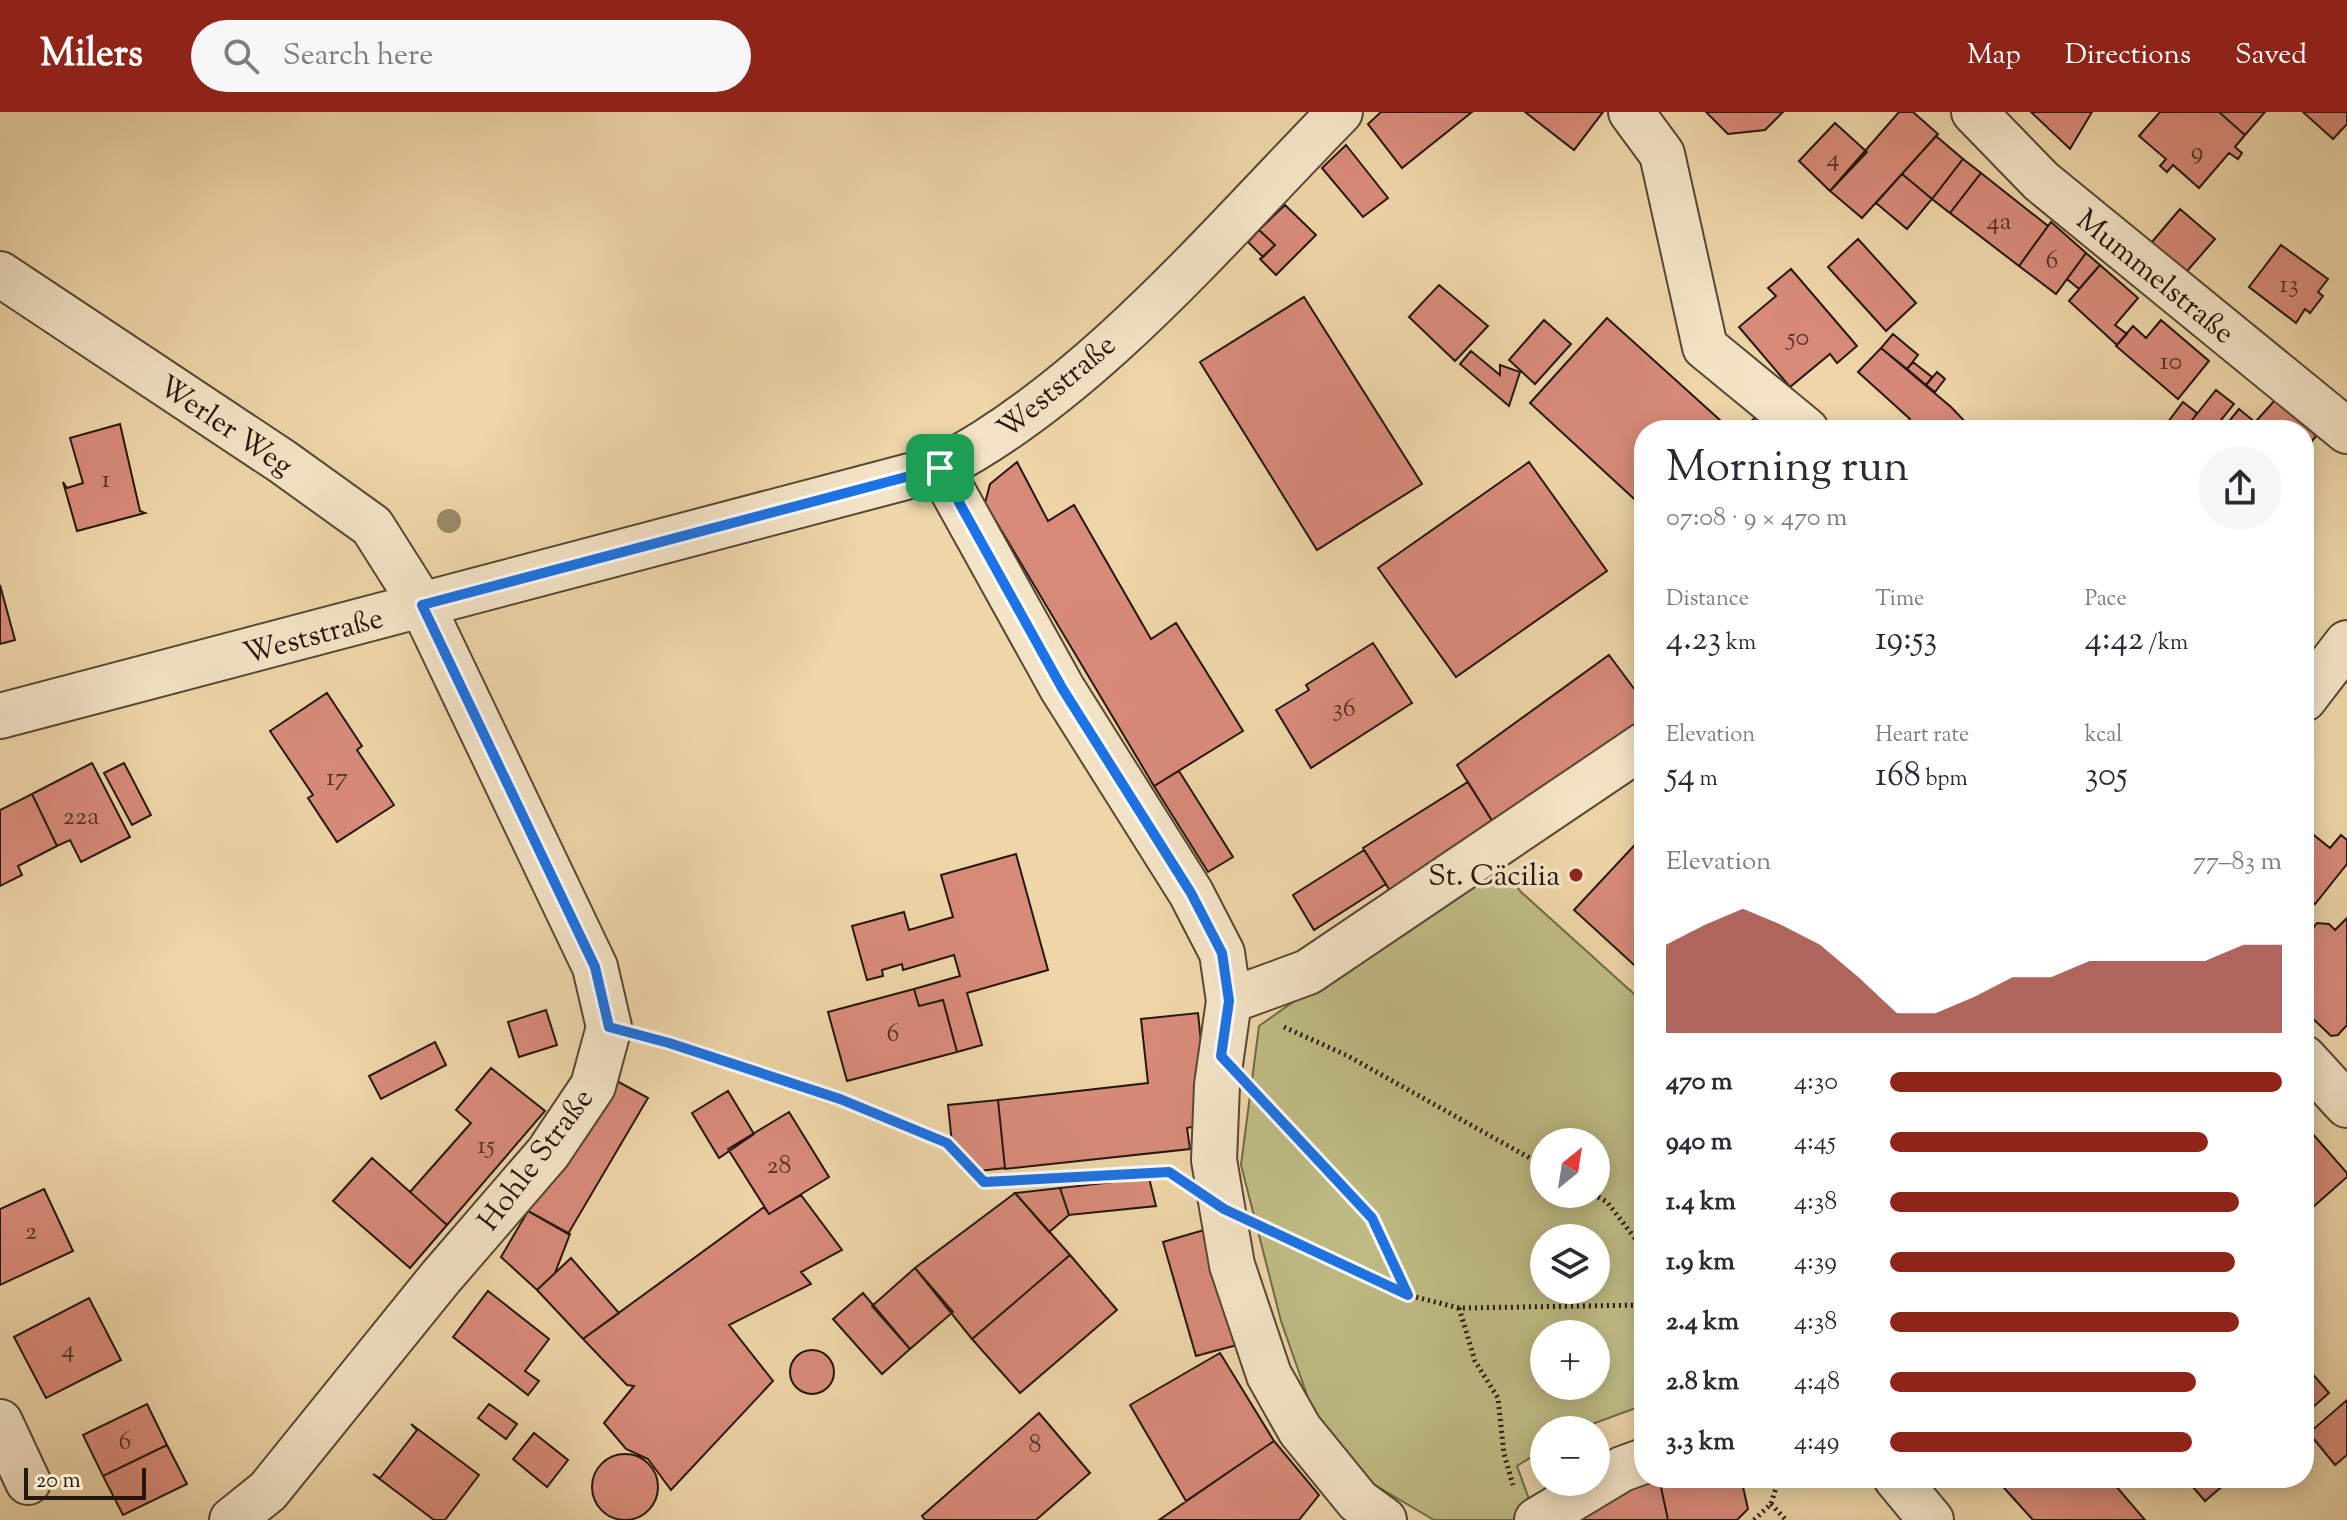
<!DOCTYPE html>
<html lang="en">
<head>
<meta charset="utf-8">
<style>
  :root { --surface:#fff; --page:#f7f7f7; --text:#2b2b33; --muted:#7c7c81; --accent:#8f2418 }
  body { margin:0; font-family:"Sorts Mill Goudy",serif; background:var(--page); color:var(--text); height:100vh; display:flex; flex-direction:column; font-size:30px; white-space:nowrap }
  * { box-sizing:border-box; margin:0 }
  p { font-size:26px; color:var(--muted) }
  .icon { flex:none; width:44px; height:44px; fill:none; stroke:currentColor; stroke-width:2; stroke-linecap:round; stroke-linejoin:round }
  .map { position:relative; flex:1; overflow:hidden }
  .drawer { position:absolute; left:1634px; top:308px; width:680px; height:1068px; display:flex; flex-direction:column; background:var(--surface); border-radius:32px; box-shadow:0 4px 20px #0003 }
  .drawer>* { flex:none }
  .needle { width:52px; rotate:30deg }
  .fabs { position:absolute; left:1530px; top:1016px; display:grid; gap:16px }
  .fabs a { display:grid; place-items:center; width:80px; height:80px; border-radius:50%; background:var(--surface); box-shadow:0 4px 20px #0003; font-size:40px }
  .scale { position:absolute; left:24px; bottom:20px; width:122px; box-sizing:border-box; padding-left:8px; border:4px solid #25170e; border-top:0; font-size:22px; line-height:28px; white-space:nowrap; color:#25170e; -webkit-text-stroke:6px #f4e4c7; paint-order:stroke }
  .pin { position:absolute; display:grid; place-items:center; width:68px; height:68px; color:#fff; margin:-34px; border-radius:16px; box-shadow:0 4px 12px #0006 }
  .round { display:grid; place-items:center; flex:none; width:84px; height:84px; border-radius:42px; background:var(--page) }
  .headline { display:flex; align-items:center; justify-content:space-between; height:136px; padding:0 32px }
  h1 { font-size:44px; font-weight:600; line-height:60px }
  .stats { display:grid; grid-template-columns:repeat(3,1fr); gap:12px; height:136px; padding:8px 32px }
  .stats div { display:grid; align-content:center }
  .stats b { font-size:34px; font-weight:600 }
  .stats small { font-size:22px; font-weight:400 }
  .stats p { font-size:22px }
  .chart { height:224px; padding:16px 32px }
  .chart p { display:flex; justify-content:space-between }
  .chart svg { width:100%; height:144px; margin-top:8px; fill:var(--accent); opacity:.7 }
  ul { padding:0 32px; list-style:none; font-size:26px }
  li { display:grid; grid-template-columns:128px 96px 1fr; align-items:center; height:60px }
  li i { height:20px; border-radius:10px; background:var(--accent) }
  header { display:flex; align-items:center; gap:48px; box-sizing:border-box; height:112px; padding:0 40px; background:var(--accent); color:#fff }
  header strong { font-size:38px }
  nav { display:flex; gap:44px; margin-inline-start:auto; font-size:28px }
  .search { width:560px; height:72px; background:var(--page); display:flex; align-items:center; gap:20px; box-sizing:border-box; padding:0 28px; border-radius:44px; color:var(--muted); font-size:30px }
  .map>svg:first-child { display:block }
</style>
</head>
<body>
<header>
<strong>Milers</strong>
<div class="search"><svg class="icon" aria-label="search" viewBox="0 0 24 24"><circle cx="10" cy="10" r="6"/><path d="M15 15l6 6"/></svg>Search here</div>
<nav><a>Map</a><a>Directions</a><a>Saved</a></nav>
</header>
<div class="map">
<svg width="2347" height="1408" viewBox="0 0 2347 1408">
  <rect width="100%" height="100%" fill="#eed6a9"/>
  <filter id="stains"><feTurbulence type="fractalNoise" baseFrequency=".0025" numOctaves="4"/><feColorMatrix values="0 0 0 0 .2 0 0 0 0 .09 0 0 0 0 .02 0 0 0 .5 -.17"/></filter>
  <radialGradient id="worn" r=".72"><stop offset=".6" stop-color="#630" stop-opacity="0"/><stop offset="1" stop-color="#630" stop-opacity=".3"/></radialGradient>
  <path fill="#bfbc84" stroke="#726a49" stroke-width="2" fill-rule="evenodd" d="M1496 746 1521 780 1644 891V1293L1576 1318H1544V1337L1517 1354 1533 1398 1518 1408H1434L1361 1365 1314 1303 1281 1209 1241 1053 1259 914ZM1544 1030H1596V1082H1544ZM1544 1126H1596V1178H1544ZM1544 1222H1596V1274H1544Z"/>
  <path fill="#d98b7a" stroke="#25170e" stroke-width="2" d="M1381 0H1472L1402 56 1368 12Z
    M1525 0H1603L1574 38Z
    M1706 0H1783L1765 18 1728 22Z
    M1899 0H1913L1938 22 1862 106 1830 79Z
    M2031 0H2092L2070 37Z
    M2160 0H2219L2245 23 2235 35 2242 41 2238 47 2229 41 2199 76 2173 53 2167 60 2160 54 2166 47 2139 24Z
    M2219 0H2265L2245 23Z
    M2303 0H2347V12L2333 27Z
    M1835 11 1867 40 1830 79 1799 49Z
    M1936 24 1963 47 1932 87 1902 62Z
    M1346 33 1388 86 1363 105 1322 56Z
    M1963 47 1981 61 1950 101 1932 87Z
    M1981 61 2048 114 2019 154 1950 101Z
    M1902 62 1932 87 1907 117 1876 91Z
    M1285 93 1316 123 1276 163 1260 147 1275 133 1259 118Z
    M2180 97 2215 127 2181 166 2146 137Z
    M2051 110 2086 141 2056 182 2019 154Z
    M1259 118 1275 133 1263 145 1248 130Z
    M1858 127 1916 191 1886 219 1828 155Z
    M2281 133 2328 167 2318 180 2323 184 2310 201 2305 197 2296 211 2249 175Z
    M2086 141 2100 153 2079 177 2067 167Z
    M2100 153 2138 186 2115 213 2127 222 2117 233 2069 189Z
    M1791 157 1857 234 1837 251 1830 242 1790 275 1739 215 1776 184 1768 176Z
    M1439 173 1488 214 1455 249 1409 205Z
    M1304 185 1422 372 1317 438 1200 250Z
    M1607 206 1731 318H1644V396L1530 291Z
    M1544 208 1571 232 1535 272 1509 248Z
    M2161 208 2209 249 2178 287 2116 234 2133 214 2146 226Z
    M1893 222 1918 243 1907 257 1881 236Z
    M1881 236 1951 295 1973 318H1903L1910 307 1858 260Z
    M1471 239 1500 263V253L1520 260 1509 294 1460 252Z
    M1913 250 1932 265 1926 273 1907 257Z
    M1937 260 1945 267 1935 280 1926 273Z
    M2216 278 2234 292 2213 318H2194L2189 312Z
    M2276 287 2318 322 2304 338V318H2248Z
    M2183 290 2197 301 2186 318H2162Z
    M2239 297 2255 310 2248 318H2222Z
    M1756 305 1766 318H1741Z
    M120 312 140 399 145 401 77 419 63 370 67 376 83 371 70 326Z
    M1017 350 1048 409 1074 393 1151 527 1176 511 1243 619 1154 674 985 391 990 372Z
    M1529 350 1607 459 1456 565 1378 456Z
    M0 473 15 528 0 532Z
    M1373 531 1412 591 1311 656 1276 598 1309 578 1306 573Z
    M1609 543 1644 590V608L1496 715 1457 653Z
    M327 581 362 634 357 638 394 693 337 730 308 686 313 683 270 619Z
    M92 651 130 725 81 750 70 728 57 734 32 682Z
    M124 651 151 703 132 713 104 661Z
    M1179 659 1233 745 1208 760 1154 674Z
    M1468 670 1496 715 1394 785 1363 736Z
    M32 682 57 734 18 754 22 763 0 774V698Z
    M2304 715 2330 736 2341 723 2347 728V752L2315 792 2304 783Z
    M1644 723V862L1574 798Z
    M1364 738 1386 772 1314 818 1293 783Z
    M1016 742 1048 858 967 881 982 933 957 940 943 888 919 894 914 877 960 864 954 843 903 858 902 852 882 858 883 864 867 868 852 814 904 800 909 818 953 805 941 763Z
    M2347 806V913L2338 923 2331 924 2306 900 2307 890 2313 882 2304 874V814L2310 820 2317 811 2329 812 2335 818Z
    M914 877 919 894 943 888 957 940 847 969 828 900Z
    M546 898 557 933 519 945 508 910Z
    M1198 901 1205 968 1196 1014 1187 1016 1190 1037 1005 1057 998 988 1148 971 1141 907Z
    M435 930 446 953 381 987 369 964Z
    M491 956 545 999 447 1113 410 1080 471 1011 456 998Z
    M604 962 648 986 568 1122 528 1099Z
    M728 979 754 1022 719 1046 692 1001Z
    M998 988 1005 1056 979 1059 952 1031 948 993Z
    M789 1000 829 1065 769 1102 728 1037Z
    M2304 1012 2347 1061V1065L2304 1103Z
    M372 1046 447 1113 410 1156 333 1089Z
    M1149 1066 1156 1094 1069 1103 1060 1076Z
    M1060 1076 1069 1103 1049 1120 1015 1081Z
    M44 1077 73 1139 0 1173V1097Z
    M1015 1081 1070 1143 972 1227 915 1156Z
    M801 1083 842 1138 801 1160 811 1172 729 1213 773 1269 671 1378 648 1347 626 1337 604 1311 634 1274 627 1273 583 1227 764 1095 769 1102Z
    M528 1099 570 1122 555 1161 537 1178 501 1145Z
    M1204 1118 1237 1233 1196 1244 1163 1130Z
    M1070 1143 1117 1198 1020 1281 972 1227Z
    M571 1146 619 1201 583 1227 537 1178Z
    M915 1156 953 1200 910 1237 872 1194Z
    M488 1179 549 1227 525 1259 539 1269 528 1283 453 1225Z
    M863 1181 910 1237 882 1262 833 1207Z
    M89 1186 121 1248 46 1286 14 1225Z
    M790 1260a22 22 0 1 1 44 0a22 22 0 1 1-44 0Z
    M1220 1241 1274 1329 1186 1389 1130 1293Z
    M2304 1252 2329 1281 2304 1303Z
    M2347 1288V1343L2335 1353 2309 1321Z
    M147 1292 167 1333 103 1364 83 1323Z
    M489 1292 517 1312 506 1327 478 1306Z
    M1039 1301 1090 1361 1036 1408H925L922 1404Z
    M411 1312 479 1363 445 1408H434L373 1362 380 1366 417 1318Z
    M534 1321 568 1348 547 1375 513 1347Z
    M1274 1329 1319 1383 1299 1408H1159Z
    M167 1333 187 1372 123 1403 103 1364Z
    M592 1375a33 33 0 1 1 66 0a33 33 0 1 1-66 0Z
    M1654 1366H1659L1668 1408H1578L1606 1389Z
    M1659 1366H1741L1748 1397 1737 1408H1668Z
    M1995 1366H2109L2145 1408H2033Z
    M2185 1366H2232L2205 1389Z"/>
  <g fill="none" stroke-linecap="round" stroke-linejoin="round">
    <defs>
      <path id="minor" d="M1631 0 1662 42 1705 235 1806 318
        M1974 0 2041 69 2347 319
        M0 162 283 350 372 414 422 493 595 855 609 915 593 974 548 1041 441 1165 268 1379 232 1408
        M940 356 1062 576 1191 781 1222 841 1229 889 1217 973 1214 1048 1232 1153 1269 1263 1300 1318 1358 1389 1384 1408
        M2304 587 2347 531
        M0 604 940 356C1090 279 1222 120 1340 0
        M1229 889 1308 860 1644 633
        M2304 946 2347 993
        M0 1310 28 1370
        M1896 1366 1931 1408
        M1537 1408 1622 1357 1644 1349"/>
    </defs>
    <use href="#minor" stroke="#574735" stroke-width="48"/>
    <path stroke="#25170e" stroke-width="5" stroke-dasharray="2 4" stroke-linecap="butt" d="M1284 915 1348 944 1544 1054
      M649 925 840 987 947 1031 984 1070 1169 1060 1174 1064
      M1260 986 1372 1106 1408 1183
      M1593 1082 1607 1090 1644 1138
      M1269 1118 1408 1183 1459 1196 1644 1193
      M1459 1196 1475 1249 1498 1286 1504 1342 1513 1373
      M1771 1392 1786 1408
      M1754 1408 1771 1392 1779 1366"/>
    <use href="#minor" stroke="#f4e4c7" stroke-width="44"/>
  </g>
  <circle fill="#998867" cx="449" cy="409" r="12"/>
  <g fill="none" stroke-linecap="round" stroke-linejoin="round">
    <defs>
      <path id="route" d="M940 356 1062 576 1191 781 1222 841 1229 889 1221 944 1372 1106 1408 1183 1224 1097 1169 1060 984 1070 947 1031 840 987 669 931 609 915 595 855 422 493Z"/>
    </defs>
    <use href="#route" stroke="#fff" stroke-width="16"/>
    <use href="#route" stroke="#1a73e8" stroke-width="10"/>
  </g>
  <circle fill="#8f2418" stroke="#f4e4c7" stroke-width="3" cx="1576" cy="763" r="8"/>
  <g text-anchor="middle" stroke-width="7" stroke-linejoin="round" paint-order="stroke">
    <g font-size="26" fill="#523429">
      <text x="2197" y="47">9</text>
      <text x="1833" y="54">4</text>
      <text x="1999" y="117">4a</text>
      <text x="2052" y="156">6</text>
      <text x="2289" y="180">13</text>
      <text x="1798" y="233">50</text>
      <text x="2171" y="257">10</text>
      <text x="106" y="375">1</text>
      <text x="1344" y="604">36</text>
      <text x="337" y="673">17</text>
      <text x="81" y="712">22a</text>
      <text x="893" y="929">6</text>
      <text x="486" y="1041">15</text>
      <text x="779" y="1061">28</text>
      <text x="31" y="1127">2</text>
      <text x="68" y="1245">4</text>
      <text x="125" y="1337">6</text>
      <text x="1035" y="1340">8</text>
    </g>
    <g font-size="30" fill="#25170e" stroke="#f4e4c7">
      <text transform="translate(2156 164) rotate(39)" y="10">Mummelstraße</text>
      <text transform="translate(1056 274) rotate(-40)" y="10">Weststraße</text>
      <text transform="translate(226 313) rotate(34)" y="10">Werler Weg</text>
      <text transform="translate(313 523) rotate(-15)" y="10">Weststraße</text>
      <text transform="translate(535 1047) rotate(-53)" y="10">Hohle Straße</text>
    </g>
    <g font-size="30" fill="#25170e" stroke="#f4e4c7" text-anchor="end">
      <text x="1560" y="773">St. Cäcilia</text>
    </g>
  </g>
  <rect width="100%" height="100%" filter="url(#stains)"/>
  <rect width="100%" height="100%" fill="url(#worn)"/>
</svg>
<div class="fabs">
<a><svg class="needle" viewBox="-14 -14 28 28"><path d="M0-13l5 13h-10z" fill="#e53935"/><path d="M0 13l5-13h-10z" fill="#7c7c81"/></svg></a>
<a><svg class="icon" aria-label="layers" viewBox="0 0 24 24"><path d="M12 4l9 5-9 5-9-5zM3 14l9 5 9-5"/></svg></a>
<a>+</a>
<a>−</a>
</div>
<div class="scale">20 m</div>
<div class="pin" style="left:940px;top:356px;background:#1e9e55"><svg class="icon" aria-label="arrive" viewBox="0 0 24 24"><path d="M6 21V4h12l-3 4 3 4H6"/></svg></div>
<section class="drawer">
<div class="headline"><div><h1>Morning run</h1><p>07:08 · 9 × 470 m</p></div><a class="round"><svg class="icon" aria-label="share" viewBox="0 0 24 24"><path d="M12 15V3M7 8l5-5 5 5M5 13v7h14v-7"/></svg></a></div>
<div class="stats">
<div><p>Distance</p><b>4.23<small> km</small></b></div>
<div><p>Time</p><b>19:53</b></div>
<div><p>Pace</p><b>4:42<small> /km</small></b></div>
</div>
<div class="stats">
<div><p>Elevation</p><b>54<small> m</small></b></div>
<div><p>Heart rate</p><b>168<small> bpm</small></b></div>
<div><p>kcal</p><b>305</b></div>
</div>
<div class="chart"><p><span>Elevation</span>77–83 m</p>
<svg viewBox="0 0 160 44" preserveAspectRatio="none"><path d="M0 44V17L10 11L20 6L30 11L40 17L50 27L60 38L70 38L80 33L90 27L100 27L110 22L120 22L130 22L140 22L150 17L160 17V44z"/></svg>
</div>
<ul>
<li><b>470 m</b>4:30<i style="width:100%"></i></li>
<li><b>940 m</b>4:45<i style="width:81%"></i></li>
<li><b>1.4 km</b>4:38<i style="width:89%"></i></li>
<li><b>1.9 km</b>4:39<i style="width:88%"></i></li>
<li><b>2.4 km</b>4:38<i style="width:89%"></i></li>
<li><b>2.8 km</b>4:48<i style="width:78%"></i></li>
<li><b>3.3 km</b>4:49<i style="width:77%"></i></li>
</ul>
</section>
</div>
</body>
</html>
